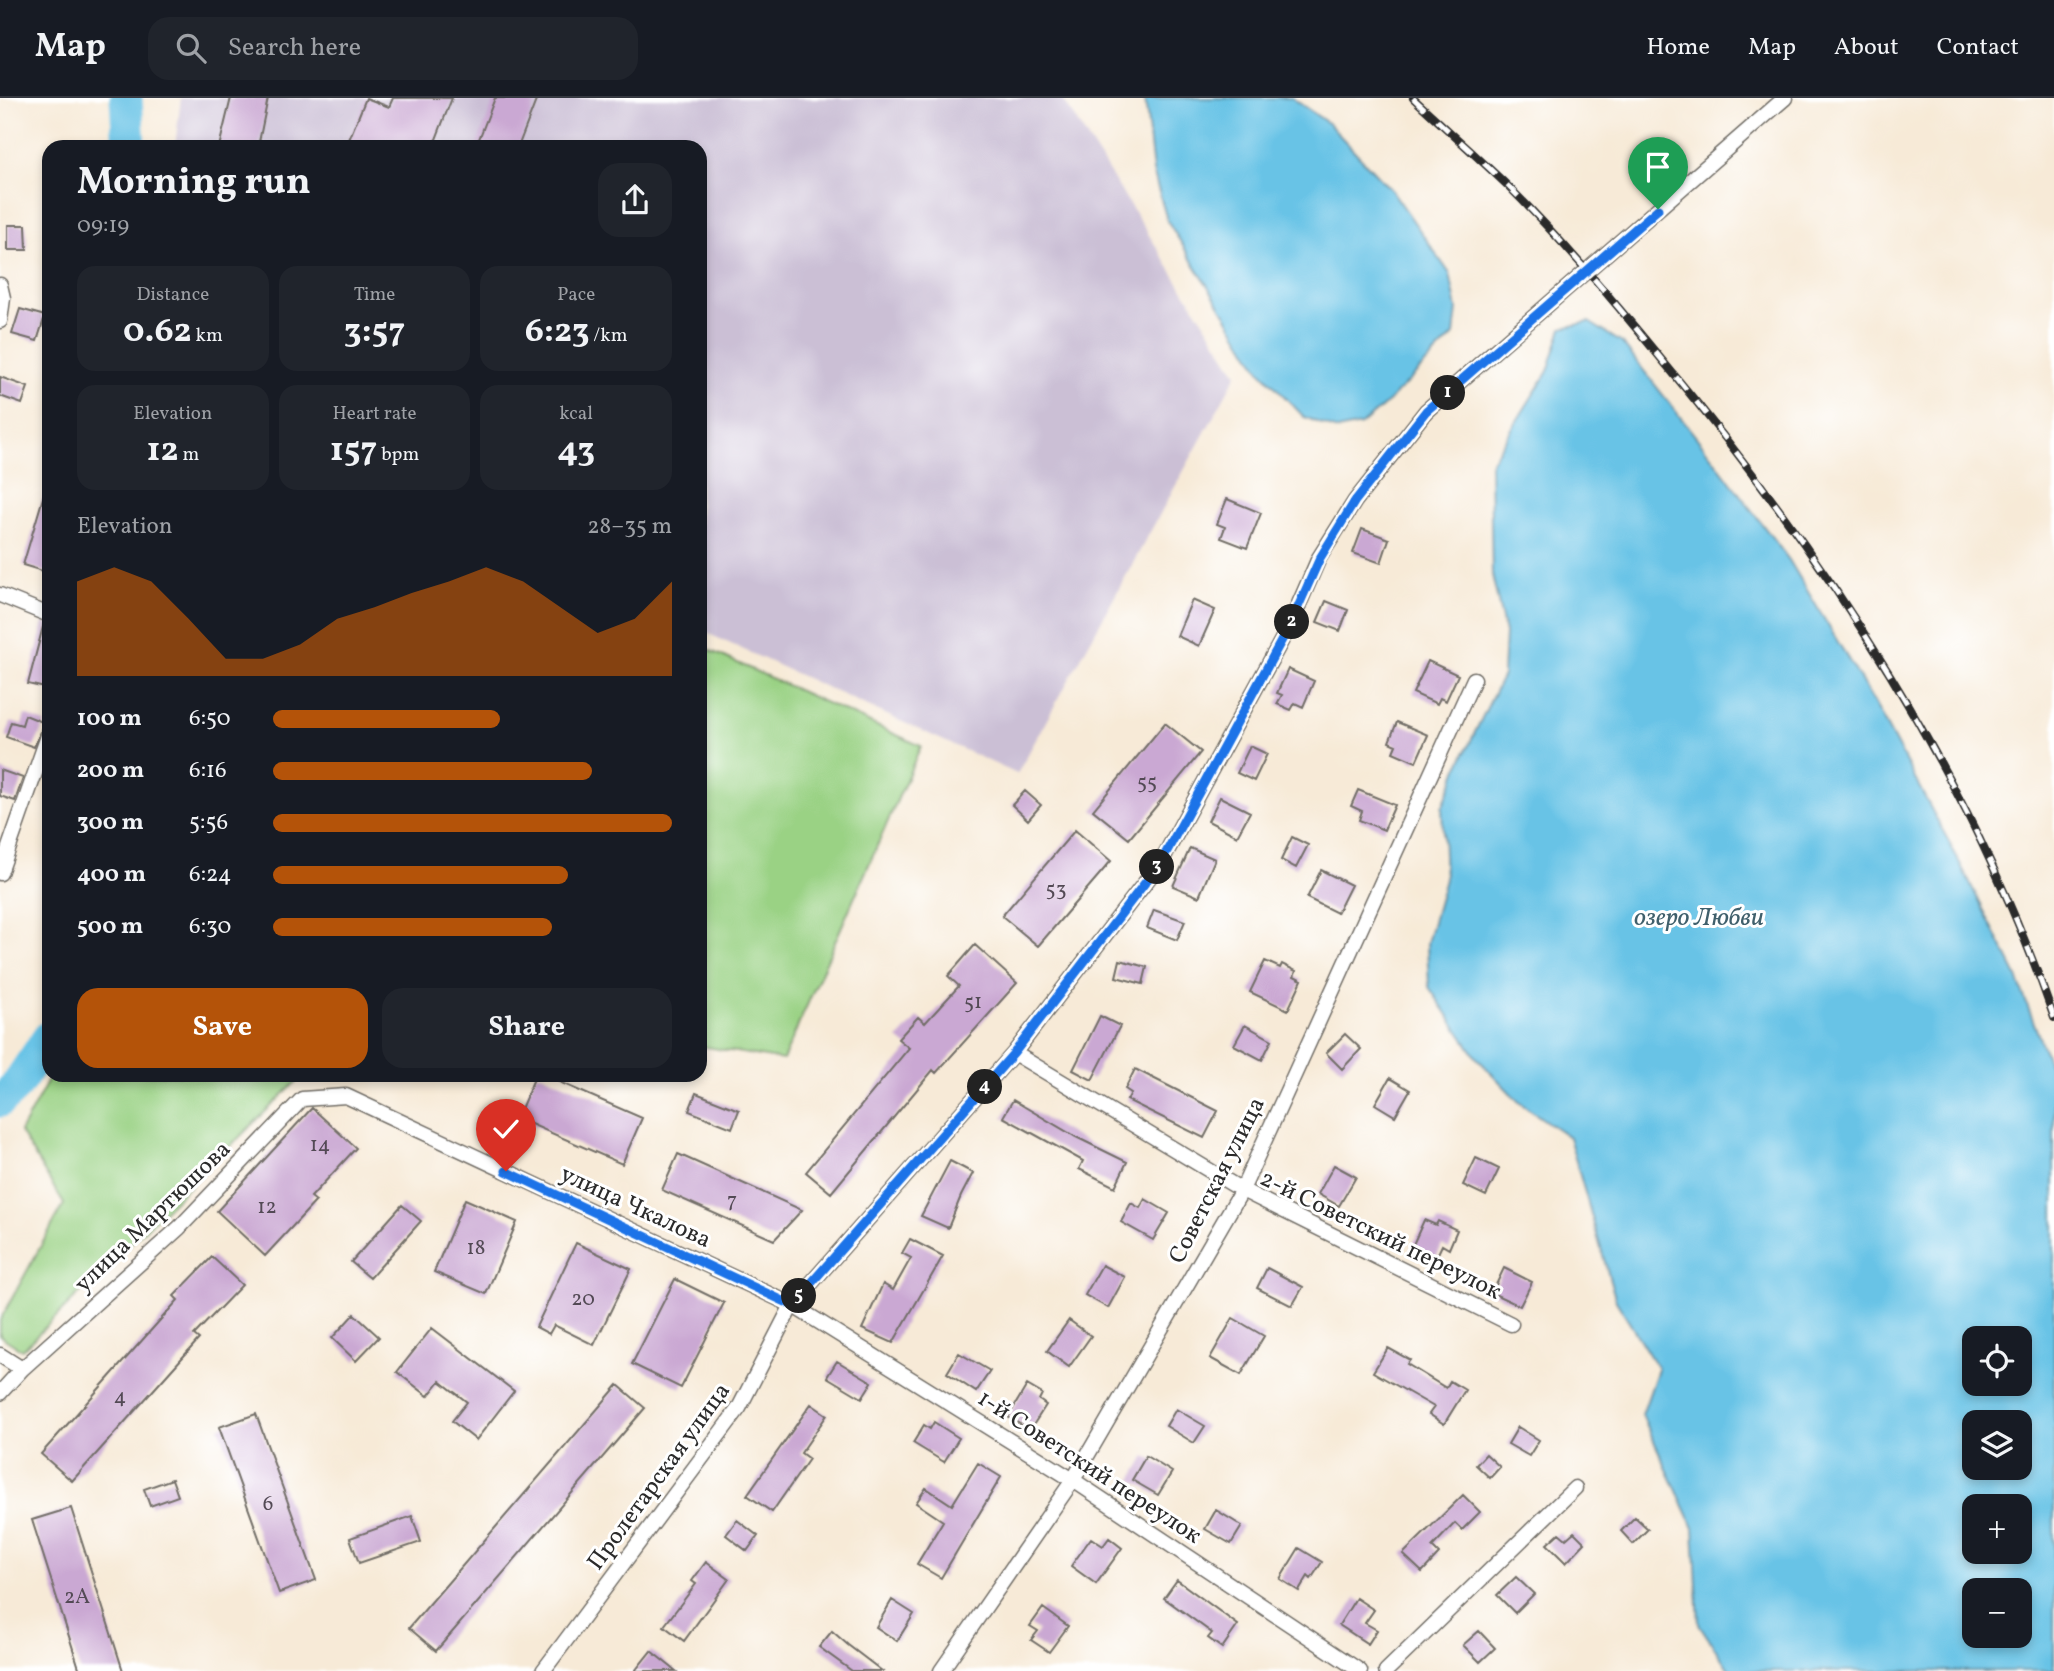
<!DOCTYPE html>
<html lang="en">
<head>
<meta charset="utf-8">
<style>
  :root { --surface:#171b24; --page:#20242c; --text:#f1f3f6; --muted:#9ea1a6; --line:#363941; --accent:#b45309 }
  body { margin:0; font-family:Vollkorn,serif; background:var(--page); color:var(--text); height:100vh; display:flex; flex-direction:column; font-size:26px; white-space:nowrap }
  * { box-sizing:border-box; margin:0 }
  p { font-size:23px; color:var(--muted) }
  .icon { flex:none; width:38px; height:38px; fill:none; stroke:currentColor; stroke-width:2; stroke-linecap:round; stroke-linejoin:round }
  .map { position:relative; flex:1; overflow:hidden }
  .details { position:absolute; left:42px; top:42px; width:665px; height:942px; display:flex; flex-direction:column; background:var(--surface); border-radius:21px; box-shadow:0 4px 10px #0003 }
  .details>* { flex:none }
  .fabs { position:absolute; left:1962px; top:1228px; display:grid; gap:14px }
  .fabs a { display:grid; place-items:center; width:70px; height:70px; border-radius:14px; background:var(--surface); box-shadow:0 4px 10px #0003; font-size:35px }
  .pin { position:absolute; display:grid; place-items:center; width:60px; height:60px; color:#fff; margin:-72px -30px; border-radius:50% 50% 50% 0; rotate:-45deg; box-shadow:0 0 7px #0007 }
  .pin .icon { rotate:45deg }
  .km { position:absolute; width:35px; height:35px; margin:-18px; border-radius:50%; background:#222; color:#fff; font-size:19px; line-height:35px; text-align:center }
  .round { display:grid; place-items:center; flex:none; width:74px; height:74px; border-radius:21px; background:var(--page) }
  .head { display:flex; align-items:center; justify-content:space-between; height:119px; padding:0 35px }
  h1 { font-size:38px; font-weight:700; line-height:52px }
  .figures { display:grid; grid-template-columns:repeat(3,1fr); gap:10px; height:119px; padding:7px 35px }
  .figures div { display:grid; align-content:center; border-radius:18px; background:var(--page); text-align:center }
  .figures b { font-size:35px; font-weight:700 }
  .figures small { font-size:19px; font-weight:400 }
  .figures p { font-size:19px }
  .chart { height:196px; padding:14px 35px }
  .chart p { display:flex; justify-content:space-between }
  .chart svg { width:100%; height:126px; margin-top:7px; fill:var(--accent); opacity:.7 }
  .cta { display:flex; gap:14px; margin-top:auto; padding:14px 35px }
  .cta a { flex:1; height:80px; border-radius:21px; background:var(--accent); color:#fff; font-size:28px; font-weight:700; line-height:80px; text-align:center }
  .cta a+a { background:var(--page); color:var(--text) }
  ul { padding:0 35px; list-style:none; font-size:23px }
  li { display:grid; grid-template-columns:112px 84px 1fr; align-items:center; height:52px }
  li i { height:18px; border-radius:9px; background:var(--accent) }
  header { display:flex; align-items:center; gap:42px; box-sizing:border-box; height:98px; padding:0 35px; background:var(--surface); border-bottom:2px solid var(--line) }
  header strong { font-size:33px }
  nav { display:flex; gap:38px; margin-inline-start:auto; font-size:24px }
  .search { width:490px; height:63px; background:var(--page); display:flex; align-items:center; gap:18px; box-sizing:border-box; padding:0 24px; border-radius:21px; color:var(--muted); font-size:26px }
  .map>svg:first-child { display:block }
</style>
</head>
<body>
<header>
<strong>Map</strong>
<div class="search"><svg class="icon" aria-label="search" viewBox="0 0 24 24"><circle cx="10" cy="10" r="6"/><path d="M15 15l6 6"/></svg>Search here</div>
<nav><a>Home</a><a>Map</a><a>About</a><a>Contact</a></nav>
</header>
<div class="map">
<svg width="2054" height="1573" viewBox="0 0 2054 1573">
  <rect width="100%" height="100%" fill="#fff"/>
  <filter id="ink" filterUnits="userSpaceOnUse"><feTurbulence type="fractalNoise" baseFrequency=".0143" numOctaves="2"/><feDisplacementMap in="SourceGraphic" scale="14" xChannelSelector="R" yChannelSelector="G"/><feConvolveMatrix kernelMatrix="1 2 1 2 8 2 1 2 1" color-interpolation-filters="sRGB"/></filter>
  <filter id="wash" filterUnits="userSpaceOnUse"><feTurbulence type="fractalNoise" baseFrequency=".00686" numOctaves="4" result="noise"/><feDisplacementMap in="SourceGraphic" scale="28" xChannelSelector="R" yChannelSelector="G"/><feGaussianBlur stdDeviation="1.57" result="paint"/><feColorMatrix in="noise" values="0 0 0 0 0 0 0 0 0 0 0 0 0 0 0 0 0 1.4 0 .05"/><feComposite in="paint" operator="in"/></filter>
  <g filter="url(#wash)">
    <rect width="100%" height="100%" fill="#f7ead7"/>
    <path fill="#cbbfd5" d="M181 0H1062L1237 276 1017 676 700 532V49H175Z"/>
    <path fill="#9ad284" stroke="#627e58" stroke-width="2" d="M700 548 921 648 783 962 700 948Z
      M51 977H303L22 1252 0 1238V1222L64 1106 20 1034Z"/>
    <path fill="#68c3e6" stroke="#4a7788" stroke-width="2" fill-rule="evenodd" d="M1145 0H1292L1329 26 1393 94 1450 176 1457 211 1454 237 1389 303 1361 327 1337 332 1304 319 1261 274 1167 122 1153 73Z
      M1589 224 1622 245 1711 358 1789 462 1872 601 1950 746 2015 874 2054 979V1573H1730L1699 1526 1694 1430 1642 1317 1658 1271 1616 1203 1569 1039 1520 1005 1477 960 1429 889 1427 845 1445 781 1442 710 1461 663 1503 577 1505 535 1492 477 1490 366 1548 273 1562 230ZM1974 1241H2020V1286H1974ZM1974 1325H2020V1370H1974ZM1974 1409H2020V1454H1974ZM1974 1493H2020V1538H1974Z"/>
    <g fill="none" stroke-linecap="round" stroke-linejoin="round">
      <path stroke="#68c3e6" stroke-width="33" d="M126 0 129 49
        M0 1003 16 988 49 939"/>
    </g>
    <g id="blocks">
      <path fill="#caa8d3" d="M231 0H268L258 49H219Z
        M366 0 389 9 393 0H452L433 49H346Z
        M495 0H537L518 49H476Z
        M8 127H26L27 152H8Z
        M20 211 45 218 37 243 12 236Z
        M0 279 28 289 22 306 0 298Z
        M45 393H49V475L23 467Z
        M1227 401 1261 415 1247 450 1221 440 1225 429 1217 426Z
        M1362 431 1389 441 1381 465 1353 455Z
        M1192 502 1215 512 1199 548 1177 538Z
        M1326 503 1348 512 1340 533 1317 524Z
        M44 525 49 526V591L28 586Z
        M1428 563 1458 577 1446 603 1440 600 1437 606 1413 595Z
        M1288 571 1314 583 1303 609 1295 605 1291 612 1277 606 1282 597 1277 595Z
        M25 617 45 625 34 649 6 639 11 624 22 627Z
        M1397 624 1428 637 1416 664 1393 654 1396 647 1389 644Z
        M1165 625 1201 654 1129 741 1093 712Z
        M1250 648 1267 656 1254 683 1237 675Z
        M0 672 23 680 15 703 0 698Z
        M1358 692 1395 707 1384 732 1359 722 1362 713 1351 708Z
        M1025 693 1041 707 1028 722 1012 707Z
        M1220 699 1250 714 1237 738 1208 723Z
        M1075 732 1111 763 1038 848 1002 818Z
        M1292 739 1308 747 1296 770 1281 762Z
        M1190 750 1215 761 1199 799 1173 788Z
        M1321 772 1351 787 1337 815 1307 800Z
        M1154 812 1185 823 1177 842 1147 830Z
        M975 847 1017 885 936 975 933 972 831 1095 806 1074 909 950 898 941 918 919 925 925 959 888 948 878Z
        M1120 862 1147 869 1143 886 1116 879Z
        M1265 863 1280 870 1282 866 1296 873 1294 878 1302 882 1288 912 1250 894Z
        M1100 918 1120 928 1092 982 1073 972Z
        M1245 927 1272 942 1262 962 1234 947Z
        M1345 936 1361 951 1342 971 1326 955Z
        M1135 971 1218 1013 1204 1040 1127 1002 1131 995 1125 991Z
        M536 976H541L642 1020 622 1066 517 1020Z
        M1390 980 1410 992 1395 1018 1375 1006Z
        M696 995 739 1012 732 1030 689 1013Z
        M1013 1002 1076 1039 1127 1064 1115 1089 1079 1071 1083 1063 1003 1019Z
        M312 1010 356 1050 311 1099 316 1103 265 1158 217 1113Z
        M678 1056 802 1112 774 1142 662 1092Z
        M1476 1060 1499 1071 1486 1098 1463 1087Z
        M950 1063 973 1075 961 1098 948 1130 921 1118Z
        M1334 1067 1356 1079 1339 1108 1318 1096Z
        M465 1101 517 1124 486 1196 434 1174Z
        M1145 1101 1169 1115 1153 1142 1121 1124 1131 1105 1140 1110Z
        M402 1107 421 1123 370 1180 351 1164Z
        M1424 1122 1436 1127 1438 1123 1457 1132 1449 1151 1442 1147 1435 1162 1411 1151Z
        M910 1141 943 1158 893 1245 862 1231 883 1186 893 1192 911 1160 902 1155Z
        M576 1145 631 1171 594 1247 554 1227 549 1236 536 1229Z
        M212 1159 242 1187 194 1237 199 1241 72 1383 41 1356 178 1202 174 1198Z
        M1102 1167 1125 1179 1108 1210 1085 1197Z
        M1267 1170 1303 1189 1292 1208 1257 1190Z
        M1504 1170 1532 1184 1520 1208 1492 1195Z
        M675 1181 724 1205 681 1290 632 1266Z
        M354 1216 379 1239 356 1263 332 1240Z
        M1233 1220 1264 1238 1241 1277 1210 1260Z
        M1069 1222 1091 1238 1069 1269 1047 1253Z
        M432 1230 514 1293 476 1342 452 1323 467 1304 440 1283 428 1298 397 1274Z
        M1388 1250 1410 1262 1407 1266 1446 1290 1450 1283 1465 1292 1444 1326 1429 1316 1434 1309 1373 1274Z
        M959 1255 990 1273 976 1294 947 1275Z
        M837 1263 872 1284 862 1300 827 1279Z
        M618 1287 645 1310 436 1553 409 1530Z
        M1027 1287 1042 1296 1039 1302 1046 1307 1030 1332 1008 1319Z
        M811 1306 827 1317 801 1355 809 1361 772 1414 747 1397Z
        M1176 1311 1205 1328 1194 1345 1166 1328Z
        M256 1316 316 1482 279 1495 219 1329Z
        M934 1324 959 1340 944 1364 913 1345 924 1327 930 1331Z
        M1518 1329 1539 1342 1529 1358 1508 1346Z
        M1486 1356 1500 1369 1490 1380 1476 1367Z
        M1146 1358 1172 1374 1158 1397 1132 1382Z
        M978 1365 1001 1379 941 1480 917 1466 943 1423 916 1405 926 1390 952 1407Z
        M172 1381 178 1398 150 1408 144 1391Z
        M1463 1397 1480 1414 1462 1432 1455 1425 1432 1449 1439 1456 1422 1474 1403 1456Z
        M71 1410 123 1573H80L32 1422Z
        M1216 1412 1242 1428 1231 1446 1205 1431Z
        M412 1418 421 1444 359 1465 350 1440Z
        M1635 1419 1648 1431 1633 1446 1621 1433Z
        M737 1422 758 1438 747 1453 726 1437Z
        M1574 1434 1585 1445 1566 1465 1547 1446 1559 1435 1566 1441Z
        M1091 1440 1103 1448 1109 1440 1122 1450 1096 1486 1071 1468Z
        M1299 1450 1322 1464 1311 1481 1308 1478 1299 1493 1280 1481Z
        M706 1464 729 1481 684 1543 664 1528 696 1486 692 1483Z
        M1516 1479 1534 1496 1515 1515 1497 1497Z
        M1177 1482 1238 1527 1222 1550 1208 1540 1212 1535 1164 1500Z
        M1356 1500 1374 1512 1365 1525 1377 1532 1368 1546 1339 1527Z
        M892 1502 914 1516 897 1543 876 1529Z
        M1043 1510 1068 1528 1049 1554 1031 1542 1038 1533 1030 1528Z
        M832 1533 848 1547 882 1573H852L819 1549Z
        M1479 1533 1495 1550 1480 1564 1463 1547Z
        M651 1553 676 1573H635Z"/>
    </g>
  </g>
  <g filter="url(#ink)">
    <use href="#blocks" fill-opacity="0" stroke="#726e67" stroke-width="2"/>
    <g fill="none" stroke-linecap="round" stroke-linejoin="round">
      <defs>
        <path id="minor" d="M0 187 3 200 0 223
          M0 497 49 517
          M0 775 49 635
          M1014 955 1242 1092 1511 1226
          M0 1257 22 1271
          M0 1295 22 1271 179 1130 302 1001 346 998 792 1207 1073 1382 1360 1573
          M543 1573 739 1310 792 1207 1014 955 1161 764 1290 527 1319 460 1355 403 1426 313 1785 0
          M941 1573 1073 1382 1242 1092 1474 581
          M1386 1573 1575 1390"/>
      </defs>
      <use href="#minor" stroke="#726e67" stroke-width="17"/>
      <use href="#minor" stroke="#fff" stroke-width="14"/>
      <defs>
        <path id="rail" d="M1413 0C1445 30 1478 59 1509 89 1565 145 1617 207 1667 268 1829 463 1971 680 2054 920"/>
      </defs>
      <use href="#rail" stroke="#2b2b2b" stroke-width="8"/>
      <use href="#rail" stroke="#fff" stroke-width="5" stroke-dasharray="16" stroke-linecap="butt"/>
    </g>
  </g>
  <g fill="none" stroke-linecap="round" stroke-linejoin="round" filter="url(#ink)">
    <defs>
      <path id="route" d="M506 1073 792 1207 1014 955 1161 764 1290 527 1320 460 1355 403 1426 313 1658 111"/>
    </defs>
    <use href="#route" stroke="#fff" stroke-width="14"/>
    <use href="#route" stroke="#1a73e8" stroke-width="9"/>
  </g>
  <g text-anchor="middle" stroke-width="6" stroke-linejoin="round" paint-order="stroke">
    <g font-size="21" fill="#534a55">
      <text x="1147" y="690">55</text>
      <text x="1056" y="797">53</text>
      <text x="973" y="910">51</text>
      <text x="320" y="1053">14</text>
      <text x="732" y="1109">7</text>
      <text x="267" y="1115">12</text>
      <text x="476" y="1156">18</text>
      <text x="583" y="1207">20</text>
      <text x="120" y="1305">4</text>
      <text x="268" y="1412">6</text>
      <text x="77" y="1505">2А</text>
    </g>
    <g font-size="24" fill="#2b2b2b" stroke="#fff">
      <text transform="translate(1216 1082) rotate(-63)" y="8">Советская улица</text>
      <text transform="translate(636 1108) rotate(25)" y="8">улица Чкалова</text>
      <text transform="translate(152 1118) rotate(-44)" y="8">улица Мартюшова</text>
      <text transform="translate(1381 1136) rotate(26)" y="8">2-й Советский переулок</text>
      <text transform="translate(1090 1368) rotate(33)" y="8">1-й Советский переулок</text>
      <text transform="translate(658 1378) rotate(-54)" y="8">Пролетарская улица</text>
    </g>
    <g font-size="26" font-style="italic" fill="#40606c" stroke="#fff">
      <text x="1699" y="827">озеро Любви</text>
    </g>
  </g>
</svg>
<div class="fabs">
<a><svg class="icon" aria-label="locate" viewBox="0 0 24 24"><circle cx="12" cy="12" r="6"/><path d="M12 2v4M12 18v4M2 12h4M18 12h4"/></svg></a>
<a><svg class="icon" aria-label="layers" viewBox="0 0 24 24"><path d="M12 4l9 5-9 5-9-5zM3 14l9 5 9-5"/></svg></a>
<a>+</a>
<a>−</a>
</div>
<div class="pin" style="left:1658px;top:111px;background:#1e9e55"><svg class="icon" aria-label="arrive" viewBox="0 0 24 24"><path d="M6 21V4h12l-3 4 3 4H6"/></svg></div>
<div class="pin" style="left:506px;top:1073px;background:#d93025"><svg class="icon" aria-label="check" viewBox="0 0 24 24"><path d="M5 12l5 5 9-10"/></svg></div>
<b class="km" style="left:1448px;top:295px">1</b>
<b class="km" style="left:1292px;top:524px">2</b>
<b class="km" style="left:1157px;top:769px">3</b>
<b class="km" style="left:985px;top:989px">4</b>
<b class="km" style="left:799px;top:1198px">5</b>
<section class="details">
<div class="head"><div><h1>Morning run</h1><p>09:19</p></div><a class="round"><svg class="icon" aria-label="share" viewBox="0 0 24 24"><path d="M12 15V3M7 8l5-5 5 5M5 13v7h14v-7"/></svg></a></div>
<div class="figures">
<div><p>Distance</p><b>0.62<small> km</small></b></div>
<div><p>Time</p><b>3:57</b></div>
<div><p>Pace</p><b>6:23<small> /km</small></b></div>
</div>
<div class="figures">
<div><p>Elevation</p><b>12<small> m</small></b></div>
<div><p>Heart rate</p><b>157<small> bpm</small></b></div>
<div><p>kcal</p><b>43</b></div>
</div>
<div class="chart"><p><span>Elevation</span>28–35 m</p>
<svg viewBox="0 0 160 44" preserveAspectRatio="none"><path d="M0 44V11L10 6L20 11L30 24L40 38L50 38L60 33L70 24L80 20L90 15L100 11L110 6L120 11L130 20L140 29L150 24L160 11V44z"/></svg>
</div>
<ul>
<li><b>100 m</b>6:50<i style="width:57%"></i></li>
<li><b>200 m</b>6:16<i style="width:80%"></i></li>
<li><b>300 m</b>5:56<i style="width:100%"></i></li>
<li><b>400 m</b>6:24<i style="width:74%"></i></li>
<li><b>500 m</b>6:30<i style="width:70%"></i></li>
</ul>
<div class="cta"><a>Save</a><a>Share</a></div>
</section>
</div>
</body>
</html>
